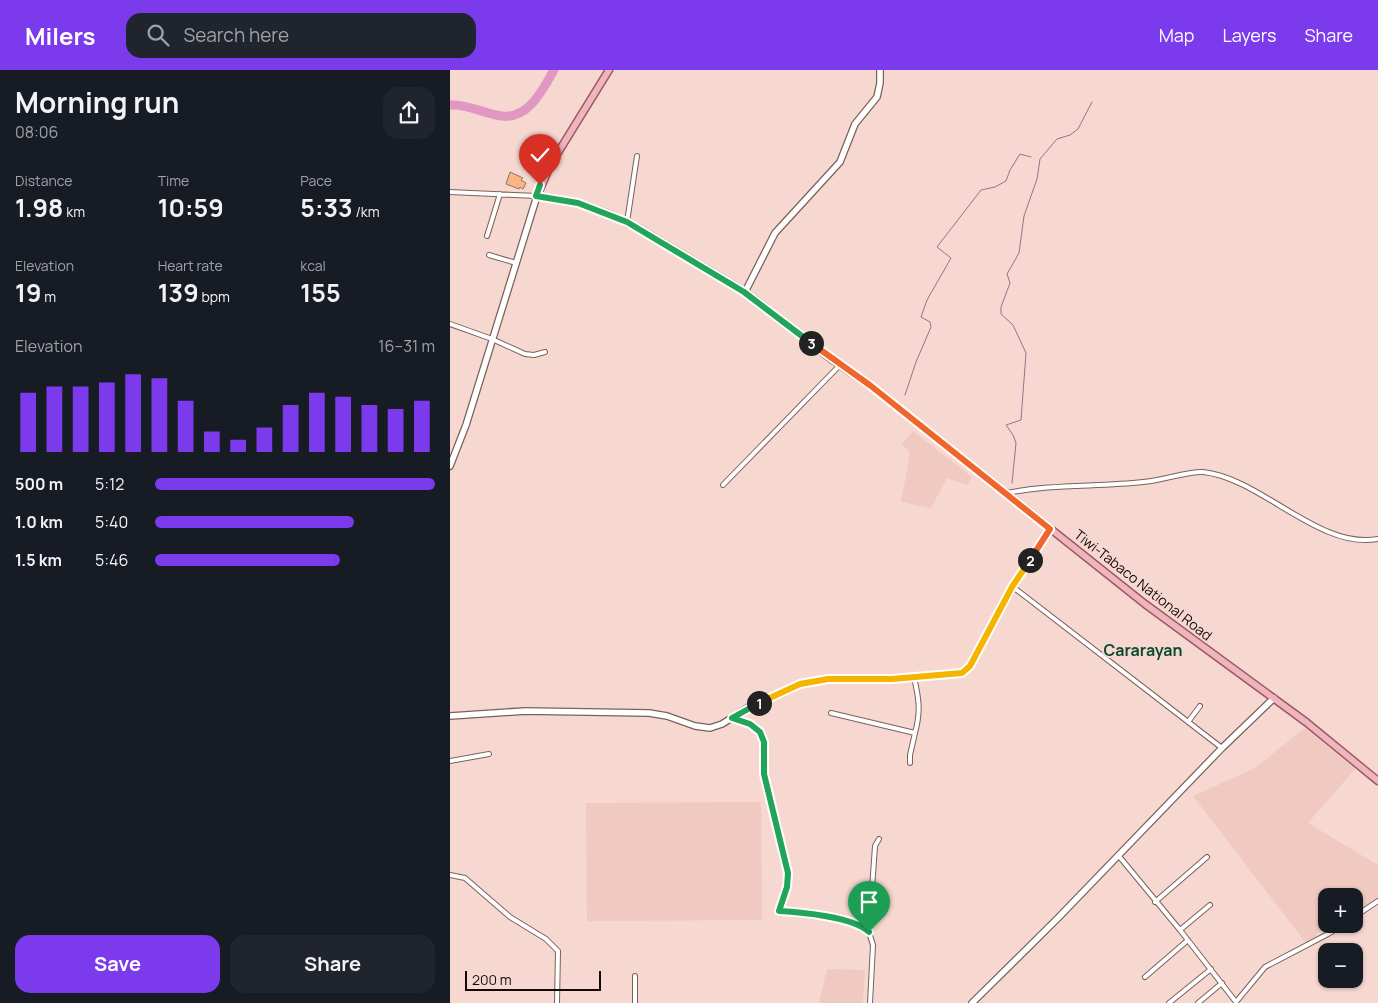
<!DOCTYPE html>
<html lang="en">
<head>
<meta charset="utf-8">
<style>
  :root { --surface:#171b24; --page:#20242c; --text:#f1f3f6; --muted:#9ea1a6; --accent:#7c3aed }
  body { margin:0; font-family:Manrope,sans-serif; background:var(--page); color:var(--text); height:100vh; display:flex; flex-direction:column; font-size:19px; white-space:nowrap }
  * { box-sizing:border-box; margin:0 }
  p { font-size:16px; color:var(--muted) }
  .icon { flex:none; width:28px; height:28px; fill:none; stroke:currentColor; stroke-width:2; stroke-linecap:round; stroke-linejoin:round }
  .map { position:relative; flex:1; overflow:hidden }
  .side { display:flex; flex-direction:column; background:var(--surface); width:450px }
  .side>* { flex:none }
  .tools { position:absolute; left:868px; top:818px; display:grid; gap:10px }
  .tools a { display:grid; place-items:center; width:45px; height:45px; border-radius:10px; background:var(--surface); box-shadow:0 1px 4px #0004; font-size:25px }
  .scale { position:absolute; left:15px; bottom:12px; width:136px; box-sizing:border-box; padding-left:5px; border:2px solid #130a08; border-top:0; font-size:14px; line-height:18px; white-space:nowrap; color:#130a08; -webkit-text-stroke:4px #f6d8d0; paint-order:stroke }
  .pin { position:absolute; display:grid; place-items:center; width:42px; height:42px; color:#fff; margin:-51px -21px; border-radius:50% 50% 50% 0; rotate:-45deg; box-shadow:0 0 5px #0007 }
  .pin .icon { rotate:45deg }
  .km { position:absolute; width:25px; height:25px; margin:-12px; border-radius:50%; background:#222; color:#fff; font-size:14px; line-height:25px; text-align:center }
  .round { display:grid; place-items:center; flex:none; width:52px; height:52px; border-radius:15px; background:var(--page) }
  .headline { display:flex; align-items:center; justify-content:space-between; height:85px; padding:0 15px }
  h1 { font-size:28px; font-weight:700; line-height:38px }
  .figures { display:grid; grid-template-columns:repeat(3,1fr); gap:8px; height:85px; padding:5px 15px }
  .figures div { display:grid; align-content:center }
  .figures b { font-size:25px; font-weight:700 }
  .figures small { font-size:14px; font-weight:400 }
  .figures p { font-size:14px }
  .chart { height:140px; padding:10px 15px }
  .chart p { display:flex; justify-content:space-between }
  .chart svg { width:100%; height:90px; margin-top:5px; stroke:var(--accent); stroke-width:6 }
  .primary-button { display:flex; gap:10px; margin-top:auto; padding:10px 15px }
  .primary-button a { flex:1; height:58px; border-radius:15px; background:var(--accent); color:#fff; font-size:20px; font-weight:700; line-height:58px; text-align:center }
  .primary-button a+a { background:var(--page); color:var(--text) }
  ul { padding:0 15px; list-style:none; font-size:16px }
  li { display:grid; grid-template-columns:80px 60px 1fr; align-items:center; height:38px }
  li i { height:12px; border-radius:6px; background:var(--accent) }
  header { display:flex; align-items:center; gap:30px; box-sizing:border-box; height:70px; padding:0 25px; background:var(--accent); color:#fff }
  header strong { font-size:24px }
  nav { display:flex; gap:28px; margin-inline-start:auto; font-size:18px }
  .search { width:350px; height:45px; background:var(--page); display:flex; align-items:center; gap:12px; box-sizing:border-box; padding:0 18px; border-radius:15px; color:var(--muted); font-size:19px }
  main { display:flex; flex:1; min-height:0 }
  .map>svg:first-child { display:block }
</style>
</head>
<body>
<header>
<strong>Milers</strong>
<div class="search"><svg class="icon" aria-label="search" viewBox="0 0 24 24"><circle cx="10" cy="10" r="6"/><path d="M15 15l6 6"/></svg>Search here</div>
<nav><a>Map</a><a>Layers</a><a>Share</a></nav>
</header>
<main>
<section class="side">
<div class="headline"><div><h1>Morning run</h1><p>08:06</p></div><a class="round"><svg class="icon" aria-label="share" viewBox="0 0 24 24"><path d="M12 15V3M7 8l5-5 5 5M5 13v7h14v-7"/></svg></a></div>
<div class="figures">
<div><p>Distance</p><b>1.98<small> km</small></b></div>
<div><p>Time</p><b>10:59</b></div>
<div><p>Pace</p><b>5:33<small> /km</small></b></div>
</div>
<div class="figures">
<div><p>Elevation</p><b>19<small> m</small></b></div>
<div><p>Heart rate</p><b>139<small> bpm</small></b></div>
<div><p>kcal</p><b>155</b></div>
</div>
<div class="chart"><p><span>Elevation</span>16–31 m</p>
<svg viewBox="0 0 160 44" preserveAspectRatio="none"><path d="M5 44V15M15 44V12M25 44V12M35 44V10M45 44V6M55 44V8M65 44V19M75 44V34M85 44V38M95 44V32M105 44V21M115 44V15M125 44V17M135 44V21M145 44V23M155 44V19"/></svg>
</div>
<ul>
<li><b>500 m</b>5:12<i style="width:100%"></i></li>
<li><b>1.0 km</b>5:40<i style="width:71%"></i></li>
<li><b>1.5 km</b>5:46<i style="width:66%"></i></li>
</ul>
<div class="primary-button"><a>Save</a><a>Share</a></div>
</section>
<div class="map">
<svg width="928" height="933" viewBox="0 0 928 933">
  <rect width="100%" height="100%" fill="#f6d8d0"/>
  <path fill="#f0c9c0" d="M463 361 522 407 517 415 497 408 481 438 451 432 460 383 452 374Z
    M855 658 905 699 858 753 928 795V827L904 843V826H876V854H888L878 861 869 862 866 867 856 873 743 726 805 698Z
    M311 732 312 850 137 851 136 733Z
    M377 899 415 900 413 933H369Z"/>
  <g fill="none" stroke-linecap="round" stroke-linejoin="round">
    <path stroke="#a26d8a" stroke-width="1" d="M455 325 466 292 481 257 480 252 471 247 477 230 501 188 487 177 531 120 545 117 556 111 560 100 570 84 581 87
      M562 413 566 373 563 365 556 355 571 350 576 283 563 255 551 244V237L560 213 557 204 569 183 574 146 587 109 590 89 607 69 620 65 628 59 642 32"/>
    <path stroke="#e098c2" stroke-width="9" d="M0 35C19 34 34 44 52 46 79 49 93 19 104 0"/>
  </g>
  <path fill="#f7b684" stroke="#8c7767" d="M60 102 73 108 71 110 76 113 73 119 70 117 69 119 56 114Z"/>
  <g fill="none" stroke-linecap="round" stroke-linejoin="round">
    <defs>
      <path id="street" d="M0 122 87 126
        M177 152 187 86
        M37 166 50 124
        M39 185 66 193
        M0 254 42 269 75 284 84 285 95 282
        M273 415 390 295
        M557 423C602 414 648 417 693 412 711 411 738 401 753 402 811 408 869 480 928 469
        M563 517 772 678
        M381 643 465 663C471 641 469 629 464 607
        M282 648 300 654 310 663 314 672 315 704 338 803 337 817 329 841C350 842 404 847 419 862L423 875 420 933
        M738 652 750 636
        M0 691 39 684
        M460 693V685L465 663
        M668 785 730 860 786 932 815 897 878 864 894 854
        M0 805 15 808 60 847 96 869 108 881 107 933
        M705 832 757 787
        M904 847 928 831
        M730 860 760 835
        M419 862 425 776 429 769
        M185 906V933
        M695 907 738 870
        M719 933 761 899
        M748 933 772 913"/>
      <path id="secondary" d="M295 222 325 163 390 92 405 54 427 27 430 13V0
        M0 396 16 355 87 126
        M0 646 75 641 199 643 217 646 245 656 260 658 272 654 299 637 350 614 388 608 442 609 512 603 520 596 563 517 600 459
        M522 933 608 848 772 678 824 628"/>
      <path id="primary" d="M159 0 101 94 87 126 128 133 161 145 190 159 295 222 380 288 421 316 695 534 856 652 928 711"/>
    </defs>
    <use href="#street" stroke="#7b615b" stroke-width="6"/>
    <use href="#secondary" stroke="#7b615b" stroke-width="8"/>
    <use href="#primary" stroke="#9c5964" stroke-width="9"/>
    <use href="#street" stroke="#fff" stroke-width="4"/>
    <use href="#secondary" stroke="#fff" stroke-width="5.5"/>
    <use href="#primary" stroke="#efb5bf" stroke-width="6"/>
  </g>
  <g fill="none" stroke-linecap="round" stroke-linejoin="round">
    <defs>
      <path id="split-1" d="M309 633 282 648 300 654 310 662 314 672V704L338 803 337 817 329 841C350 842 404 847 419 862"/>
      <path id="split-2" d="M309 633 350 614 378 609H442L512 603 520 596 562 517 580 490"/>
      <path id="split-3" d="M361 273 421 316 600 459 580 490"/>
      <path id="split-4" d="M90 115 86 126 128 133 177 152 294 222 361 273"/>
    </defs>
    <use href="#split-1" stroke="#fff" stroke-width="10"/>
    <use href="#split-2" stroke="#fff" stroke-width="10"/>
    <use href="#split-3" stroke="#fff" stroke-width="10"/>
    <use href="#split-4" stroke="#fff" stroke-width="10"/>
    <use href="#split-1" stroke="#22a559" stroke-width="6"/>
    <use href="#split-2" stroke="#f5b400" stroke-width="6"/>
    <use href="#split-3" stroke="#f0652b" stroke-width="6"/>
    <use href="#split-4" stroke="#22a559" stroke-width="6"/>
  </g>
  <g text-anchor="middle" stroke-width="4" stroke-linejoin="round" paint-order="stroke">
    <g font-size="14" fill="#130a08" stroke="#f6d8d0">
      <text transform="translate(693 515) rotate(38)" y="5">Tiwi-Tabaco National Road</text>
    </g>
    <g font-size="16" font-weight="bold" fill="#0b4a2d" stroke="#f6d8d0">
      <text x="693" y="586">Cararayan</text>
    </g>
  </g>
</svg>
<div class="tools">
<a>+</a>
<a>−</a>
</div>
<div class="scale">200 m</div>
<div class="pin" style="left:419px;top:862px;background:#1e9e55"><svg class="icon" aria-label="arrive" viewBox="0 0 24 24"><path d="M6 21V4h12l-3 4 3 4H6"/></svg></div>
<div class="pin" style="left:90px;top:115px;background:#d93025"><svg class="icon" aria-label="check" viewBox="0 0 24 24"><path d="M5 12l5 5 9-10"/></svg></div>
<b class="km" style="left:309px;top:633px">1</b>
<b class="km" style="left:580px;top:490px">2</b>
<b class="km" style="left:361px;top:273px">3</b>
</div>
</main>
</body>
</html>
